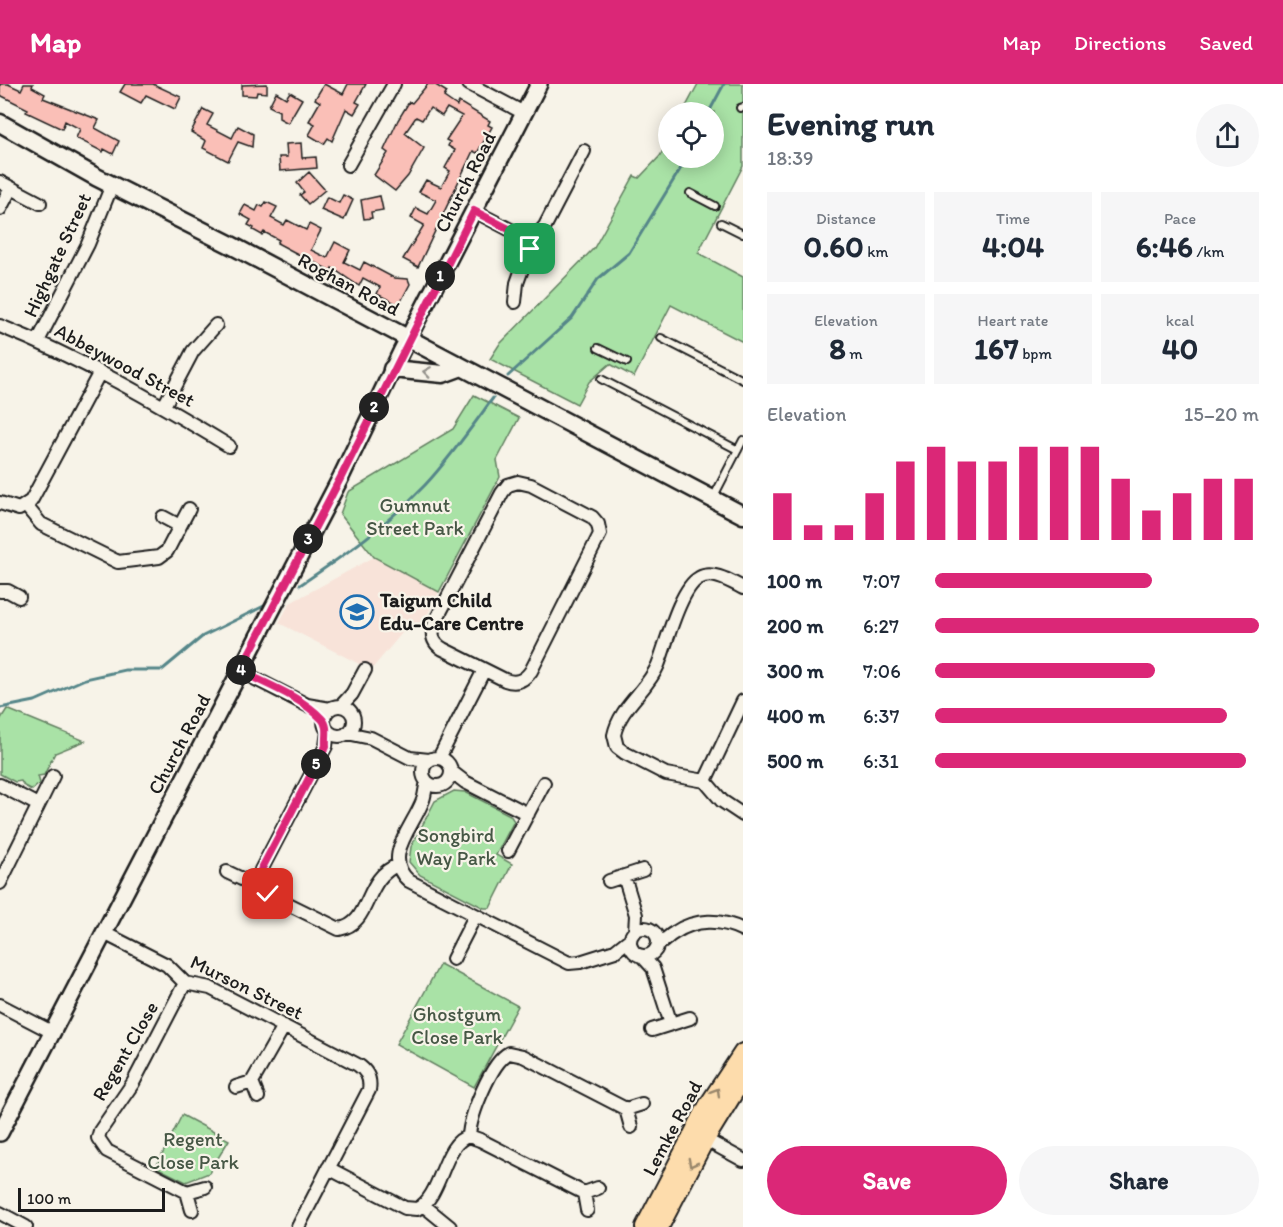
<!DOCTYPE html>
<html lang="en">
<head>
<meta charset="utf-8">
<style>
  :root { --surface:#fff; --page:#f6f6f7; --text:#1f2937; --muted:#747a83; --accent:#db2777 }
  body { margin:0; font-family:Itim,sans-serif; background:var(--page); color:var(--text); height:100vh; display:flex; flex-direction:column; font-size:22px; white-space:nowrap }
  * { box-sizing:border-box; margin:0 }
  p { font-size:20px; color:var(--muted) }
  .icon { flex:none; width:33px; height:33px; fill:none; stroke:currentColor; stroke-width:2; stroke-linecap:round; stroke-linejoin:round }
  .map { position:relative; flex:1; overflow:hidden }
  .side { display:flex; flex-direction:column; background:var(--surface); width:540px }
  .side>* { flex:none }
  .fabs { position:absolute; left:658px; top:18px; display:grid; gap:12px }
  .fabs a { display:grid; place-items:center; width:66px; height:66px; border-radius:50%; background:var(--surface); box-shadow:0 3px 15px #0003; font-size:30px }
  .scale { position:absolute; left:18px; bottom:15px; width:147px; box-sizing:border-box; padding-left:6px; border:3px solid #1c1c1c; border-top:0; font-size:16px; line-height:21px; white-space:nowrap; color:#1c1c1c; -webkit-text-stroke:4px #f7f3e8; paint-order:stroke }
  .pin { position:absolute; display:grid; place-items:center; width:51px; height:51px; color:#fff; margin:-26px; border-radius:12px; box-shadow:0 3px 9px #0006 }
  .km { position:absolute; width:30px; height:30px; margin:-15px; border-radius:50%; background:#222; color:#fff; font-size:16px; line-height:30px; text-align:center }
  .round { display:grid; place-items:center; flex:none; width:63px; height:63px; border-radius:32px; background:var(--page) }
  .overview { display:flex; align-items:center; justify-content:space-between; height:102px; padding:0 24px }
  h1 { font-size:33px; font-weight:700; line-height:45px }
  .figures { display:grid; grid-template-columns:repeat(3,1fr); gap:9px; height:102px; padding:6px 24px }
  .figures div { display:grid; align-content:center; border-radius:0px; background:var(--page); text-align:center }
  .figures b { font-size:30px; font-weight:700 }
  .figures small { font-size:16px; font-weight:400 }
  .figures p { font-size:16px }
  .chart { height:168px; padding:12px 24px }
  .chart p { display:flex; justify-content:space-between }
  .chart svg { width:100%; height:108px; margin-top:6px; stroke:var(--accent); stroke-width:6 }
  .primary-button { display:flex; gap:12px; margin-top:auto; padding:12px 24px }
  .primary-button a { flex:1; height:69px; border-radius:36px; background:var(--accent); color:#fff; font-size:24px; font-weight:700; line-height:69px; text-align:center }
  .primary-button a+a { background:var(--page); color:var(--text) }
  ul { padding:0 24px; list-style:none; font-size:20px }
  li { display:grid; grid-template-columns:96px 72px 1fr; align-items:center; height:45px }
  li i { height:15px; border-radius:8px; background:var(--accent) }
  header { display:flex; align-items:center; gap:36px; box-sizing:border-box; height:84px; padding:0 30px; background:var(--accent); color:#fff }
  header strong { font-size:28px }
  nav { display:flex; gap:33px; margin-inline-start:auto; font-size:21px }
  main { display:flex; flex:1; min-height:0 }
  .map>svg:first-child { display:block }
</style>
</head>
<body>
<header>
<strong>Map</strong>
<nav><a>Map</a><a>Directions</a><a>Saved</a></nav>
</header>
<main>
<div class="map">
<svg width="743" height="1143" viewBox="0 0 743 1143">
  <rect width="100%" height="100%" fill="#f7f3e8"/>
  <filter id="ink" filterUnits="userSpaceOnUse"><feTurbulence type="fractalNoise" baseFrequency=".0167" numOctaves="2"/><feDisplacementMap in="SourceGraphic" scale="12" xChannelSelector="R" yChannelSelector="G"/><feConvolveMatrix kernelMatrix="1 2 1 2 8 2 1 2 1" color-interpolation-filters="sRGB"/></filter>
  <g filter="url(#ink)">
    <path fill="#f8e3d9" d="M374 473 439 508 424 538 402 549 371 586 279 539 290 519Z"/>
    <path fill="#a9e2a6" stroke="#627f61" stroke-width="1.5" d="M698 0H743V82L698 169 743 193V258L671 221 634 293 610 280 589 298 577 320 490 275 499 261 594 164 634 92 639 94 660 72 669 55V74H714V28H683Z
      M474 311 519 334 497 376 500 393 439 508 374 473 340 430 348 408 453 345Z
      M7 625 85 657 55 669 44 691 38 692 40 699 32 706 24 702 21 697 15 698 0 690V636Z
      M454 707 465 708 510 731 514 737 496 771 512 780 490 824H484L420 791 409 778 411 763 435 717Z
      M440 880 518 922 474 1003 396 960Z
      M182 1031 229 1056 209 1089 186 1098 156 1083Z"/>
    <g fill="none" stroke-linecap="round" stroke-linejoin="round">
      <path stroke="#558689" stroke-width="3" d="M709 28 724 0
        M508 292 572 234 598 195 629 169 687 74
        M300 501C345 471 388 440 425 401 450 374 471 344 493 314
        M0 624 35 617 85 595 125 586H162L203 552 266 521"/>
    </g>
    <path fill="#fabfb7" stroke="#1c1c1c" stroke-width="1.5" d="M0 0H8L21 6 24 0H33L32 3 45 10 43 14 99 36 95 44 119 57 113 70 104 65 103 68 76 54 80 45 65 37 62 45 26 28 28 25 0 11Z
      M125 0H153L181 13 175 25 146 11 141 19 120 8Z
      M267 0V9L257 8 256 12 242 11V1Z
      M324 0 343 10 348 0H366L356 18 360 20 354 30 346 25 332 57 328 54 324 60 309 51 315 40 309 37 320 18 315 15Z
      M428 0H434L447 8 444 13 457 22 459 18 490 37 488 41 492 43 477 69 473 67 418 183 403 175 424 141 411 134 416 124 428 130 436 116 419 108 426 96 441 103 450 87 445 84 455 66 448 62 450 58 446 56 462 32 447 24 442 32 430 24 422 36 416 33 405 49 424 64 408 92 395 107 374 91 388 69 384 66 398 36 409 18 412 19Z
      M276 8 286 14 290 8 302 15 288 39 279 34V27L269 22Z
      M203 25 213 30 207 41 232 54 238 42 253 50 252 63 238 58 228 77 203 64 206 57 191 48Z
      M301 59 302 74 316 73 317 84 280 87 279 73H287L286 60Z
      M309 88 325 106 308 120 300 111 304 108 297 99Z
      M343 111 353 116 344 136 321 126 327 113 339 119Z
      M380 112 383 126 371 128 372 134 364 135 361 116Z
      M266 118 277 123 271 134 284 141 287 136 306 146 309 140 321 146 311 166 327 174 335 158 350 166 344 178 360 186 364 178 394 194 408 195 410 200 399 221 377 210 380 203 363 194 359 202 332 184 331 187 294 168 277 159 279 156 264 148 262 151 253 146 254 144 248 141 251 136 240 130 245 121 256 127 259 121 263 123Z"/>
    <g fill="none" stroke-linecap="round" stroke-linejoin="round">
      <defs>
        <path id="service" d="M740 24 743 23
          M690 109 715 122
          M721 139 743 150
          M661 254 743 296
          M598 264 627 278
          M601 295 738 366
          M713 414 743 356"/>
        <path id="minor" d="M469 0 524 29
          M348 81 394 0
          M0 98 40 119
          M0 125 11 104
          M474 127 532 157
          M515 218 517 199 532 157 545 142 584 67
          M0 242C80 274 155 317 229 362
          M38 257 88 160 112 101
          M164 322 193 267 216 241
          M518 398 531 401 592 433 598 440 600 450 531 587C524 597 516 600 505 596L443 565C431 558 431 549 435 538L502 409 508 401Z
          M0 419 19 425 31 417 100 288
          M26 422 41 440 118 478 159 473 167 467 180 442
          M163 433 180 442 189 425
          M743 504C731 498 713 486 699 494 680 504 666 561 658 581 647 607 620 622 614 651L617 663 625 669 666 690 705 697 722 717 743 731
          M0 507H8L19 513
          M240 587 307 621 330 625
          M341 622 352 610 365 586
          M324 637a15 15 0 1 1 30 0a15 15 0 1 1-30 0Z
          M328 647 326 662 261 786V801L274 813 339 845C372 840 363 794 398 781
          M347 649 371 654 410 674 429 676
          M423 688a14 14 0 1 1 28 0a14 14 0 1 1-28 0Z
          M439 674 484 586
          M452 688 465 698 528 730
          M705 697 743 617
          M427 698C425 704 425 711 423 716 414 742 381 773 409 797L569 879 580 878 615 867 630 855
          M0 701 38 721
          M508 767 544 699
          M227 788 248 798H260
          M624 792 636 831 635 847
          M609 797 643 786
          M0 799 53 692
          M630 858a14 14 0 1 1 28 0a14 14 0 1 1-28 0Z
          M104 849 167 881 185 899 210 904 358 981C367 987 371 995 369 1006L298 1143
          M659 860C665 857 668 852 674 849 696 834 721 835 743 846
          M642 872 653 884 671 940
          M453 875 475 832
          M185 899 133 999 100 1047 98 1054 107 1067 187 1108
          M0 921 52 948
          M652 946 690 934
          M252 998 284 942
          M236 1003 252 998 258 1013
          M631 1043 626 1025 642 1020
          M469 1052C470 1032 491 978 509 969L523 972 626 1025
          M699 1052 743 1076
          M328 1084 405 1124 417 1125C443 1112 442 1059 469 1052L480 1056 584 1109
          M423 1121 450 1143
          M192 1126 187 1108 205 1103
          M587 1126 584 1109 598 1104
          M0 1129 26 1143"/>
        <path id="tertiary" d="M0 1049 341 393 401 268 539 0"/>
        <path id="secondary" d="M0 39 96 93 229 160 743 431
          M392 285 443 290 462 283"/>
        <path id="primary" d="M645 1143 708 1022 743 969
          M659 1143 705 1055 743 993"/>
      </defs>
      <use href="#service" stroke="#1c1c1c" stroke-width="10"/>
      <use href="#minor" stroke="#1c1c1c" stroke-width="16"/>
      <use href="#tertiary" stroke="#1c1c1c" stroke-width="20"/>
      <use href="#secondary" stroke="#1c1c1c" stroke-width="21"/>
      <use href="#primary" stroke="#1c1c1c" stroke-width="22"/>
      <use href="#service" stroke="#f7f3e8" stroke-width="6"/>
      <use href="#minor" stroke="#f7f3e8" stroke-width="12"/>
      <use href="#tertiary" stroke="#f7f3e8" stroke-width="15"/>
      <use href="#secondary" stroke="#f7f3e8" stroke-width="16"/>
      <use href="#primary" stroke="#fddcac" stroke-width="18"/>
    </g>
    <defs><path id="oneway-chevron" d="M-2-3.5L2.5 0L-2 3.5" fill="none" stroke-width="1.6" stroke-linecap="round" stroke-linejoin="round" transform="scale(1.5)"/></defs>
    <use stroke="#94928c" href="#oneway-chevron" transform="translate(427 288) rotate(-172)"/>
    <g stroke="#98866b">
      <use href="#oneway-chevron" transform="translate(716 1008) rotate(-59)"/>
      <use href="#oneway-chevron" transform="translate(692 1079) rotate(118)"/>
    </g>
  </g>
  <g fill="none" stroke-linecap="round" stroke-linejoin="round" filter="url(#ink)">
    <defs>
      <path id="route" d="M268 810 261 801V786L326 662C325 653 329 642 322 635 301 613 268 601 240 587L341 393 474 127 532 157 530 165"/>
    </defs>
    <use href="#route" stroke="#fff" stroke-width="12"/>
    <use href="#route" stroke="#db2777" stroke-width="8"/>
  </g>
  <defs>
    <symbol id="school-ring" viewBox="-11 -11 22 22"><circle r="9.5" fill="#f7f3e8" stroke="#1f6fb2" stroke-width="1.5"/><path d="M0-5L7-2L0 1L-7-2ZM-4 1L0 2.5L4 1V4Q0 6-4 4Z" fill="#1f6fb2"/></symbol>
  </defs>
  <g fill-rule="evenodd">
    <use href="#school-ring" x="338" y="509" width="38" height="38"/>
  </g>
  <g text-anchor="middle" stroke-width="4.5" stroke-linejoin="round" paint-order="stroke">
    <g font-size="20" fill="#1c1c1c" stroke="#f7f3e8">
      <text transform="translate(465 98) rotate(-63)" y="7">Church Road</text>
      <text transform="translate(57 171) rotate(-65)" y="7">Highgate Street</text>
      <text transform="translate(349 200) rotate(28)" y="7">Roghan Road</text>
      <text transform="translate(125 281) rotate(28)" y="7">Abbeywood Street</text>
      <text transform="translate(179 660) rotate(-62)" y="7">Church Road</text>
      <text transform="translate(247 903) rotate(26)" y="7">Murson Street</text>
      <text transform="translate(125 967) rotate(-60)" y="7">Regent Close</text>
      <text transform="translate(672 1044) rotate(-62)" y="7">Lemke Road</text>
    </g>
    <g font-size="20" fill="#465745" stroke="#f7f3e8">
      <text x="415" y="428">Gumnut<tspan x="415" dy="23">Street Park</tspan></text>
      <text x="456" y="758">Songbird<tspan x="456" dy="23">Way Park</tspan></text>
      <text x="457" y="937">Ghostgum<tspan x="457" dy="23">Close Park</tspan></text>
      <text x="193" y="1062">Regent<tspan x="193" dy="23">Close Park</tspan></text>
    </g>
    <g font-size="20" font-weight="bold" fill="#1c1c1c" stroke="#f7f3e8" text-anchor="start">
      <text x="380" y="523">Taigum Child<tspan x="380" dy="23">Edu-Care Centre</tspan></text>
    </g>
  </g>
</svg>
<div class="fabs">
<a><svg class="icon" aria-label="locate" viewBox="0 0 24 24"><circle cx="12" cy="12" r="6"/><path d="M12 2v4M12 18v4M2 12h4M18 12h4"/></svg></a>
</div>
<div class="scale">100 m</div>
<div class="pin" style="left:530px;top:165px;background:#1e9e55"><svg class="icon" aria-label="arrive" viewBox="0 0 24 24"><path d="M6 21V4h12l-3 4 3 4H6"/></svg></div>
<div class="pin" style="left:268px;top:810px;background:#d93025"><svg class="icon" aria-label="check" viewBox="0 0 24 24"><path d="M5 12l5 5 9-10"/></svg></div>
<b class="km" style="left:440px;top:192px">1</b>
<b class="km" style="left:374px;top:323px">2</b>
<b class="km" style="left:308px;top:455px">3</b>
<b class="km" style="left:241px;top:586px">4</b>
<b class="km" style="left:316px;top:680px">5</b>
</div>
<section class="side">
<div class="overview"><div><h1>Evening run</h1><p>18:39</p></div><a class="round"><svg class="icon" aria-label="share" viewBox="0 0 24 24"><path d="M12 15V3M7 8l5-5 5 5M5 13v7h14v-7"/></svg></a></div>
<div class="figures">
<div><p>Distance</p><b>0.60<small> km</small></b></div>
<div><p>Time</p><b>4:04</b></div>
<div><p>Pace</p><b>6:46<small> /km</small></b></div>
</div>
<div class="figures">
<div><p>Elevation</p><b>8<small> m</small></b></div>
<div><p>Heart rate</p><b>167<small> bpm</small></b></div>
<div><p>kcal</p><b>40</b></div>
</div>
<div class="chart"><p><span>Elevation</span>15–20 m</p>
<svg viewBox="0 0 160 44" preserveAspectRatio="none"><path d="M5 44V25M15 44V38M25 44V38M35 44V25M45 44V12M55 44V6M65 44V12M75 44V12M85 44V6M95 44V6M105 44V6M115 44V19M125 44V32M135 44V25M145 44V19M155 44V19"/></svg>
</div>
<ul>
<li><b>100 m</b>7:07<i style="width:67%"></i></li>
<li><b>200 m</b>6:27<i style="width:100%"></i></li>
<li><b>300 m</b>7:06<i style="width:68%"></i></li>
<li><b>400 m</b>6:37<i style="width:90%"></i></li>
<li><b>500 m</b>6:31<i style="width:96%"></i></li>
</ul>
<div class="primary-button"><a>Save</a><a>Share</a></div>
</section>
</main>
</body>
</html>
